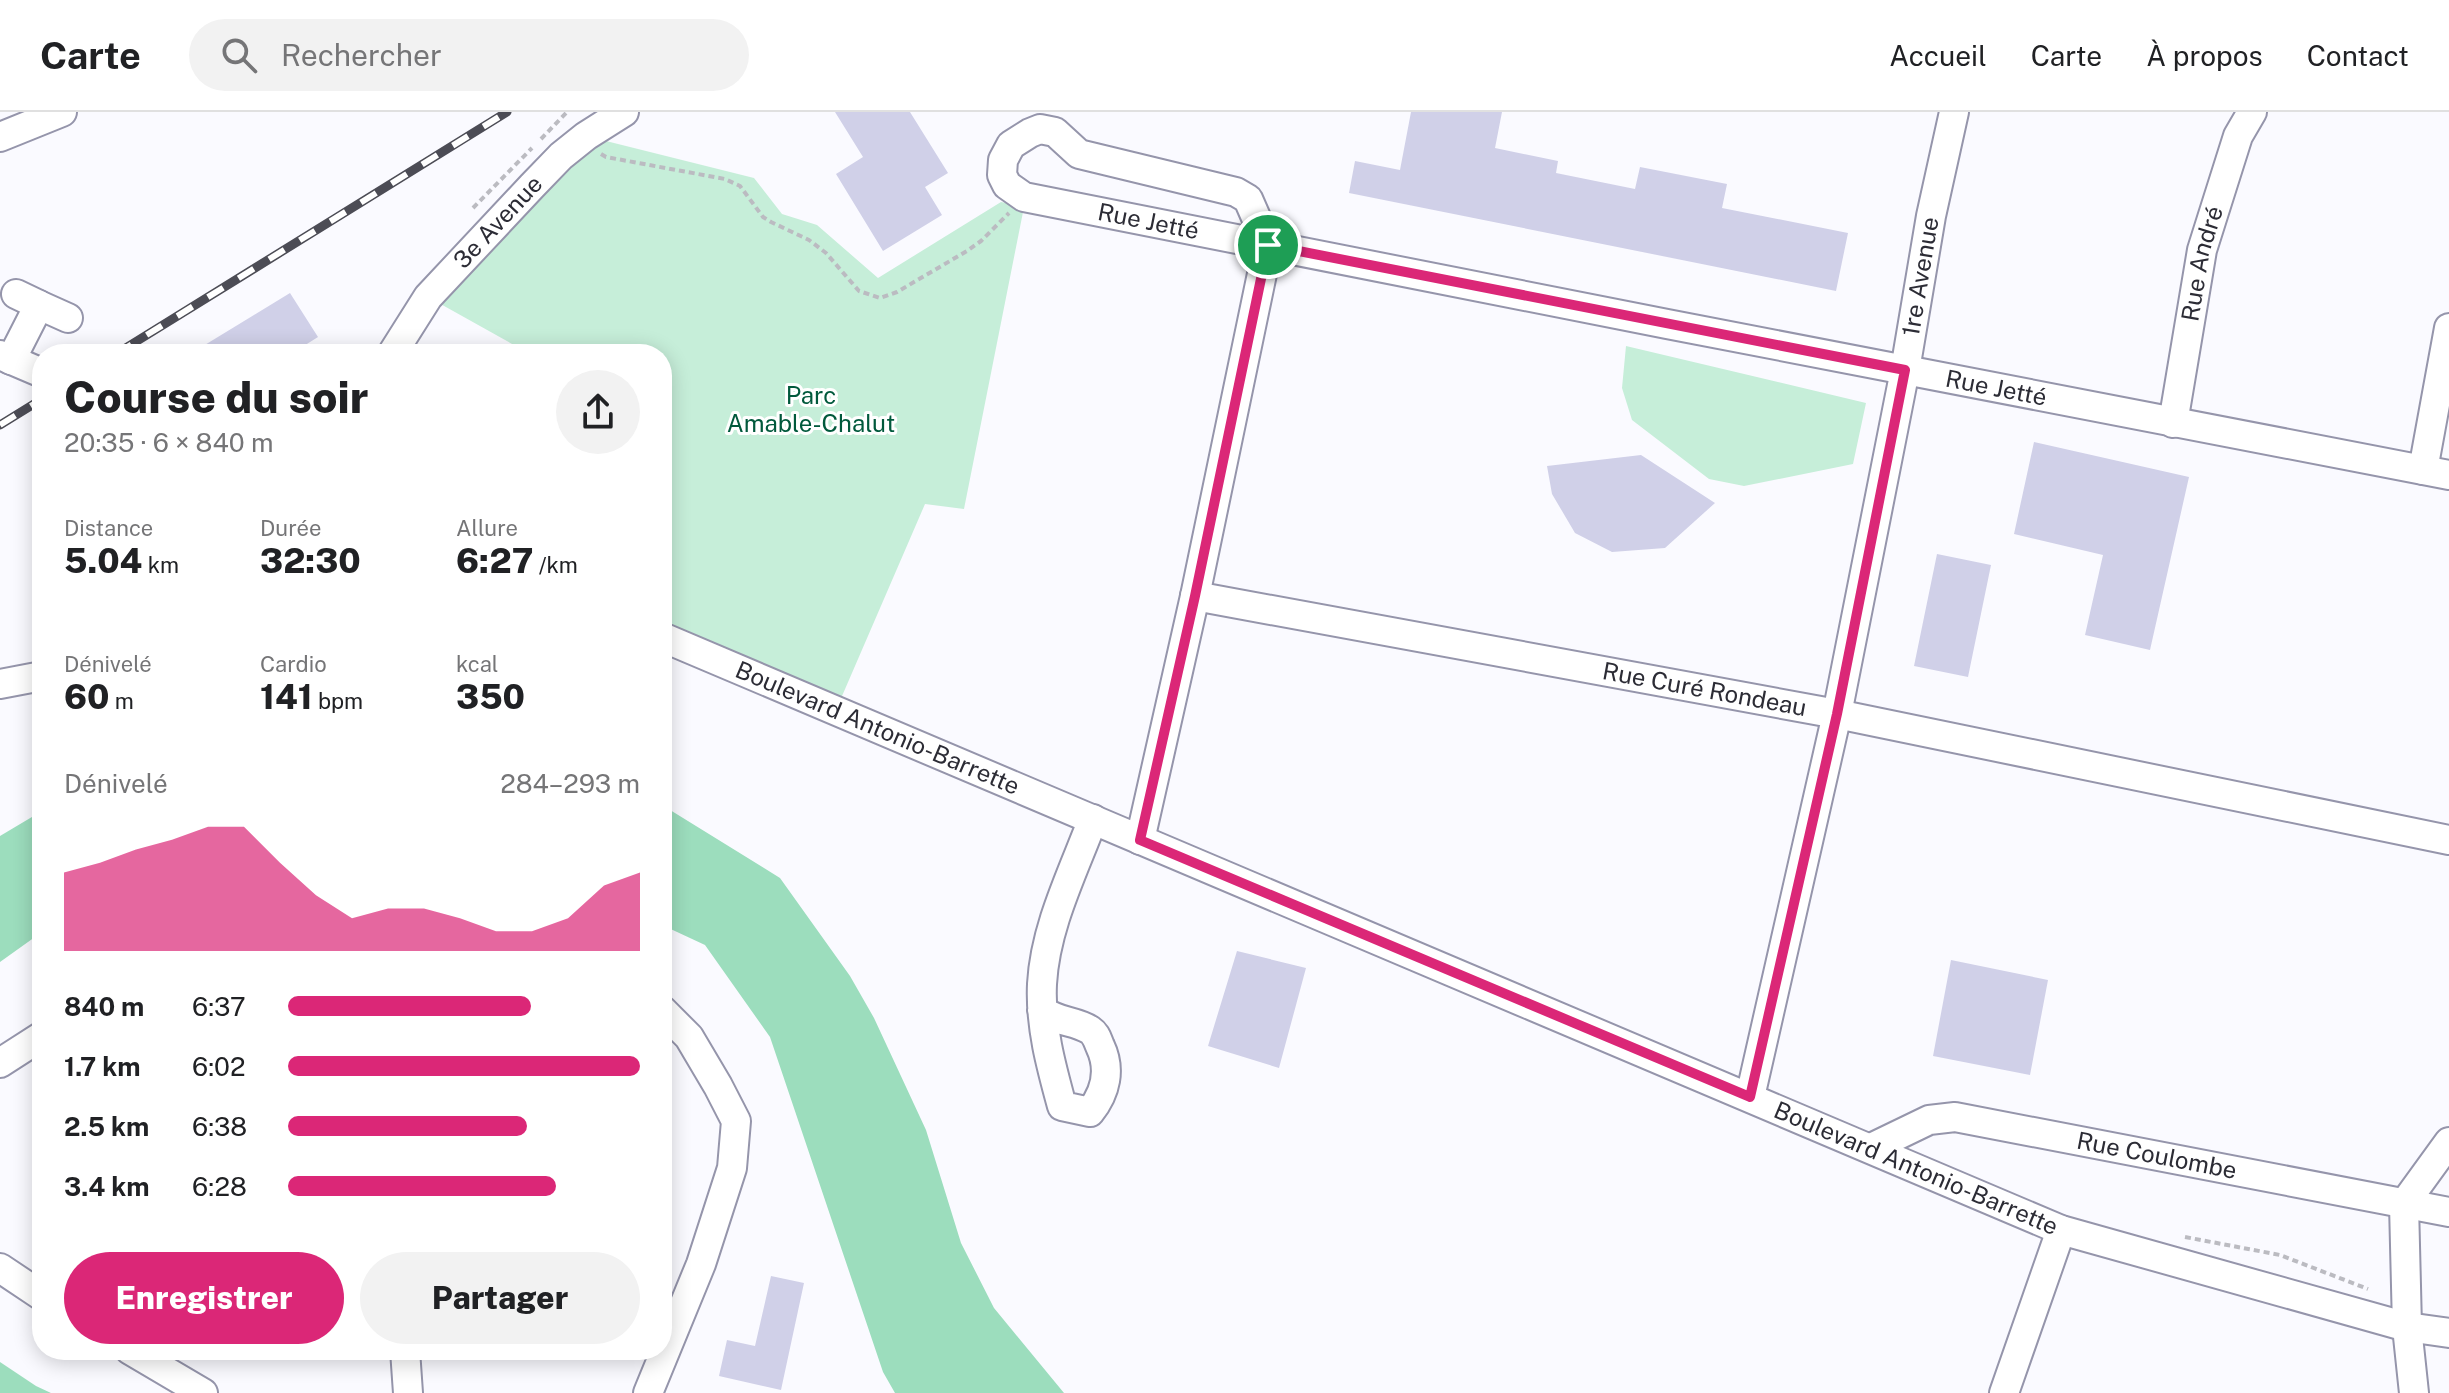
<!DOCTYPE html>
<html lang="fr">
<head>
<meta charset="utf-8">
<style>
  :root { --surface:#fff; --page:#f2f2f2; --text:#202124; --muted:#757577; --line:#e0e0e0; --accent:#db2777 }
  body { margin:0; font-family:"Public Sans",sans-serif; background:var(--page); color:var(--text); height:100vh; display:flex; flex-direction:column; font-size:30px; white-space:nowrap }
  * { box-sizing:border-box; margin:0 }
  p { font-size:26px; color:var(--muted) }
  .icon { flex:none; width:44px; height:44px; fill:none; stroke:currentColor; stroke-width:2; stroke-linecap:round; stroke-linejoin:round }
  .map { position:relative; flex:1; overflow:hidden }
  .panel { position:absolute; left:32px; top:232px; width:640px; height:1016px; display:flex; flex-direction:column; background:var(--surface); border-radius:32px; box-shadow:0 4px 20px #0003 }
  .panel>* { flex:none }
  .pin { position:absolute; display:grid; place-items:center; width:68px; height:68px; color:#fff; margin:-34px; border:4px solid #fff; border-radius:50%; box-shadow:0 2px 8px #0007 }
  .round { display:grid; place-items:center; flex:none; width:84px; height:84px; border-radius:42px; background:var(--page) }
  .head { display:flex; align-items:center; justify-content:space-between; height:136px; padding:0 32px }
  h1 { font-size:44px; font-weight:800; line-height:60px }
  .metrics { display:grid; grid-template-columns:repeat(3,1fr); gap:12px; height:136px; padding:8px 32px }
  .metrics div { display:grid; align-content:center }
  .metrics b { font-size:34px; font-weight:800 }
  .metrics small { font-size:22px; font-weight:400 }
  .metrics p { font-size:22px }
  .chart { height:224px; padding:16px 32px }
  .chart p { display:flex; justify-content:space-between }
  .chart svg { width:100%; height:144px; margin-top:8px; fill:var(--accent); opacity:.7 }
  .cta { display:flex; gap:16px; margin-top:auto; padding:16px 32px }
  .cta a { flex:1; height:92px; border-radius:48px; background:var(--accent); color:#fff; font-size:32px; font-weight:800; line-height:92px; text-align:center }
  .cta a+a { background:var(--page); color:var(--text) }
  ul { padding:0 32px; list-style:none; font-size:26px }
  li { display:grid; grid-template-columns:128px 96px 1fr; align-items:center; height:60px }
  li i { height:20px; border-radius:10px; background:var(--accent) }
  header { display:flex; align-items:center; gap:48px; box-sizing:border-box; height:112px; padding:0 40px; background:var(--surface); border-bottom:2px solid var(--line) }
  header strong { font-size:38px }
  nav { display:flex; gap:44px; margin-inline-start:auto; font-size:28px }
  .search { width:560px; height:72px; background:var(--page); display:flex; align-items:center; gap:20px; box-sizing:border-box; padding:0 28px; border-radius:44px; color:var(--muted); font-size:30px }
  .map>svg:first-child { display:block }
</style>
</head>
<body>
<header>
<strong>Carte</strong>
<div class="search"><svg class="icon" aria-label="search" viewBox="0 0 24 24"><circle cx="10" cy="10" r="6"/><path d="M15 15l6 6"/></svg>Rechercher</div>
<nav><a>Accueil</a><a>Carte</a><a>À propos</a><a>Contact</a></nav>
</header>
<div class="map">
<svg width="2449" height="1281" viewBox="0 0 2449 1281">
  <rect width="100%" height="100%" fill="#fafaff"/>
  <path fill="#c6eed9" d="M586 24 754 66 782 102 817 113 878 166 1001 90 1024 95 964 397 925 392 836 598 662 519V242H530L428 185Z
    M1626 234 1866 291 1853 352 1744 374 1709 367 1632 308 1622 276Z"/>
  <path fill="#9cddbd" d="M662 693 780 766 850 864 874 906 926 1018 961 1131 994 1196 1064 1281H895L883 1260 770 925 705 833 662 813Z
    M42 699V820L0 850V724Z
    M0 1250 36 1274 51 1281H0Z"/>
  <path fill="#d0d0e8" d="M835 0H910L948 61 925 75 942 103 883 139 836 62 863 45Z
    M1411 0H1502L1495 36 1558 49 1556 61 1635 77 1640 55 1727 72 1722 96 1848 121 1836 179 1349 81 1355 49 1400 58Z
    M290 181 318 225 291 242H190Z
    M2034 330 2189 365 2150 538 2085 523 2103 443 2014 422Z
    M1641 343 1715 391 1665 436 1612 440 1575 421 1552 382 1547 354Z
    M1937 442 1991 453 1968 565 1914 554Z
    M1237 839 1306 856 1279 956 1208 934Z
    M1951 848 2048 868 2030 963 1933 944Z
    M771 1164 804 1171 781 1278 719 1264 727 1228 755 1234Z"/>
  <g fill="none" stroke-linecap="round" stroke-linejoin="round">
    <defs>
      <g id="minor">
        <path d="M0 25 62 0"/>
        <path d="M39 193 68 206"/>
        <path id="s1" d="M392 242 428 185 532 74 561 44 586 24 624 0"/>
        <path d="M0 243 42 261"/>
        <path d="M11 248 39 193 16 182"/>
        <path id="s2" d="M2173 311 2202 138 2238 24 2252 0"/>
        <path d="M2423 358 2449 216"/>
        <path id="s3" d="M1195 484 1837 602 2449 728"/>
        <path id="s4" d="M662 525 2061 1118 2407 1215 2449 1221"/>
        <path d="M0 572 42 564"/>
        <path id="s5" d="M1140 728 1195 484 1268 133 1248 87 1236 80 1079 42 1055 20 1040 17 1030 21 1011 33 1003 48 1002 63 1007 73 1024 85C1499 179 1973 273 2449 363"/>
        <path d="M1042 898C1058 911 1074 908 1090 918 1096 922 1097 927 1100 934 1111 957 1106 980 1090 1000L1062 994C1051 954 1040 914 1042 872 1045 815 1073 760 1093 707"/>
        <path d="M0 951 42 924"/>
        <path id="s6" d="M1750 985 1837 602 1905 258 1931 104 1954 0"/>
        <path id="s7" d="M1871 1036 1929 1008 1955 1005 2449 1100"/>
        <path d="M0 1156 42 1184"/>
        <path d="M130 1238 203 1281"/>
        <path d="M405 1238 408 1281"/>
        <path d="M648 1281 701 1152 732 1056 736 1009 718 974 689 925 662 898"/>
        <path d="M2004 1281 2061 1118"/>
        <path d="M2414 1281 2407 1215 2404 1092 2449 1030"/>
      </g>
    </defs>
    <use href="#minor" stroke="#9595ab" stroke-width="32"/>
    <path stroke="#bbbbc1" stroke-width="4" stroke-dasharray="6 4" stroke-linecap="butt" d="M541 27 567 0
      M601 42 606 45 725 67 740 74 763 105 771 110 809 128 826 141 859 179 880 186 897 180 967 139 981 129 1009 101
      M473 96 532 36
      M2185 1125 2280 1143 2368 1177"/>
    <use href="#minor" stroke="#fff" stroke-width="28"/>
    <defs>
      <path id="rail" d="M116 242 507 0
        M0 313 42 287"/>
    </defs>
    <use href="#rail" stroke="#4c4c55" stroke-width="9"/>
    <use href="#rail" stroke="#fff" stroke-width="6" stroke-dasharray="18" stroke-linecap="butt"/>
  </g>
  <g fill="none" stroke-linecap="round" stroke-linejoin="round">
    <defs>
      <path id="route" d="M1268 133 1905 258 1837 602 1750 985 1140 728 1195 484Z"/>
    </defs>
    <use href="#route" stroke="#fff" stroke-width="16"/>
    <use href="#route" stroke="#db2777" stroke-width="10"/>
  </g>
  <g text-anchor="middle" stroke-width="6" stroke-linejoin="round" paint-order="stroke">
    <g font-size="24" fill="#2c2c35" stroke="#fff">
      <text dy="8" stroke="none"><textPath href="#s1" startOffset="170">3e Avenue</textPath></text>
      <text dy="8" stroke="none"><textPath href="#s5" startOffset="1106">Rue Jetté</textPath></text>
      <text dy="8" stroke="none"><textPath href="#s2" startOffset="162">Rue André</textPath></text>
      <text dy="8" stroke="none"><textPath href="#s6" startOffset="838">1re Avenue</textPath></text>
      <text dy="8" stroke="none"><textPath href="#s5" startOffset="1970">Rue Jetté</textPath></text>
      <text dy="8" stroke="none"><textPath href="#s3" startOffset="518">Rue Curé Rondeau</textPath></text>
      <text dy="8" stroke="none"><textPath href="#s4" startOffset="234">Boulevard Antonio-Barrette</textPath></text>
      <text dy="8" stroke="none"><textPath href="#s7" startOffset="296">Rue Coulombe</textPath></text>
      <text dy="8" stroke="none"><textPath href="#s4" startOffset="1362">Boulevard Antonio-Barrette</textPath></text>
    </g>
    <g font-size="24" fill="#01593c" stroke="#fff">
      <text x="811" y="292">Parc<tspan x="811" dy="28">Amable-Chalut</tspan></text>
    </g>
  </g>
</svg>
<div class="pin" style="left:1268px;top:133px;background:#1e9e55"><svg class="icon" aria-label="arrive" viewBox="0 0 24 24"><path d="M6 21V4h12l-3 4 3 4H6"/></svg></div>
<section class="panel">
<div class="head"><div><h1>Course du soir</h1><p>20:35 · 6 × 840 m</p></div><a class="round"><svg class="icon" aria-label="share" viewBox="0 0 24 24"><path d="M12 15V3M7 8l5-5 5 5M5 13v7h14v-7"/></svg></a></div>
<div class="metrics">
<div><p>Distance</p><b>5.04<small> km</small></b></div>
<div><p>Durée</p><b>32:30</b></div>
<div><p>Allure</p><b>6:27<small> /km</small></b></div>
</div>
<div class="metrics">
<div><p>Dénivelé</p><b>60<small> m</small></b></div>
<div><p>Cardio</p><b>141<small> bpm</small></b></div>
<div><p>kcal</p><b>350</b></div>
</div>
<div class="chart"><p><span>Dénivelé</span>284–293 m</p>
<svg viewBox="0 0 160 44" preserveAspectRatio="none"><path d="M0 44V20L10 17L20 13L30 10L40 6L50 6L60 17L70 27L80 34L90 31L100 31L110 34L120 38L130 38L140 34L150 24L160 20V44z"/></svg>
</div>
<ul>
<li><b>840 m</b>6:37<i style="width:69%"></i></li>
<li><b>1.7 km</b>6:02<i style="width:100%"></i></li>
<li><b>2.5 km</b>6:38<i style="width:68%"></i></li>
<li><b>3.4 km</b>6:28<i style="width:76%"></i></li>
</ul>
<div class="cta"><a>Enregistrer</a><a>Partager</a></div>
</section>
</div>
</body>
</html>
